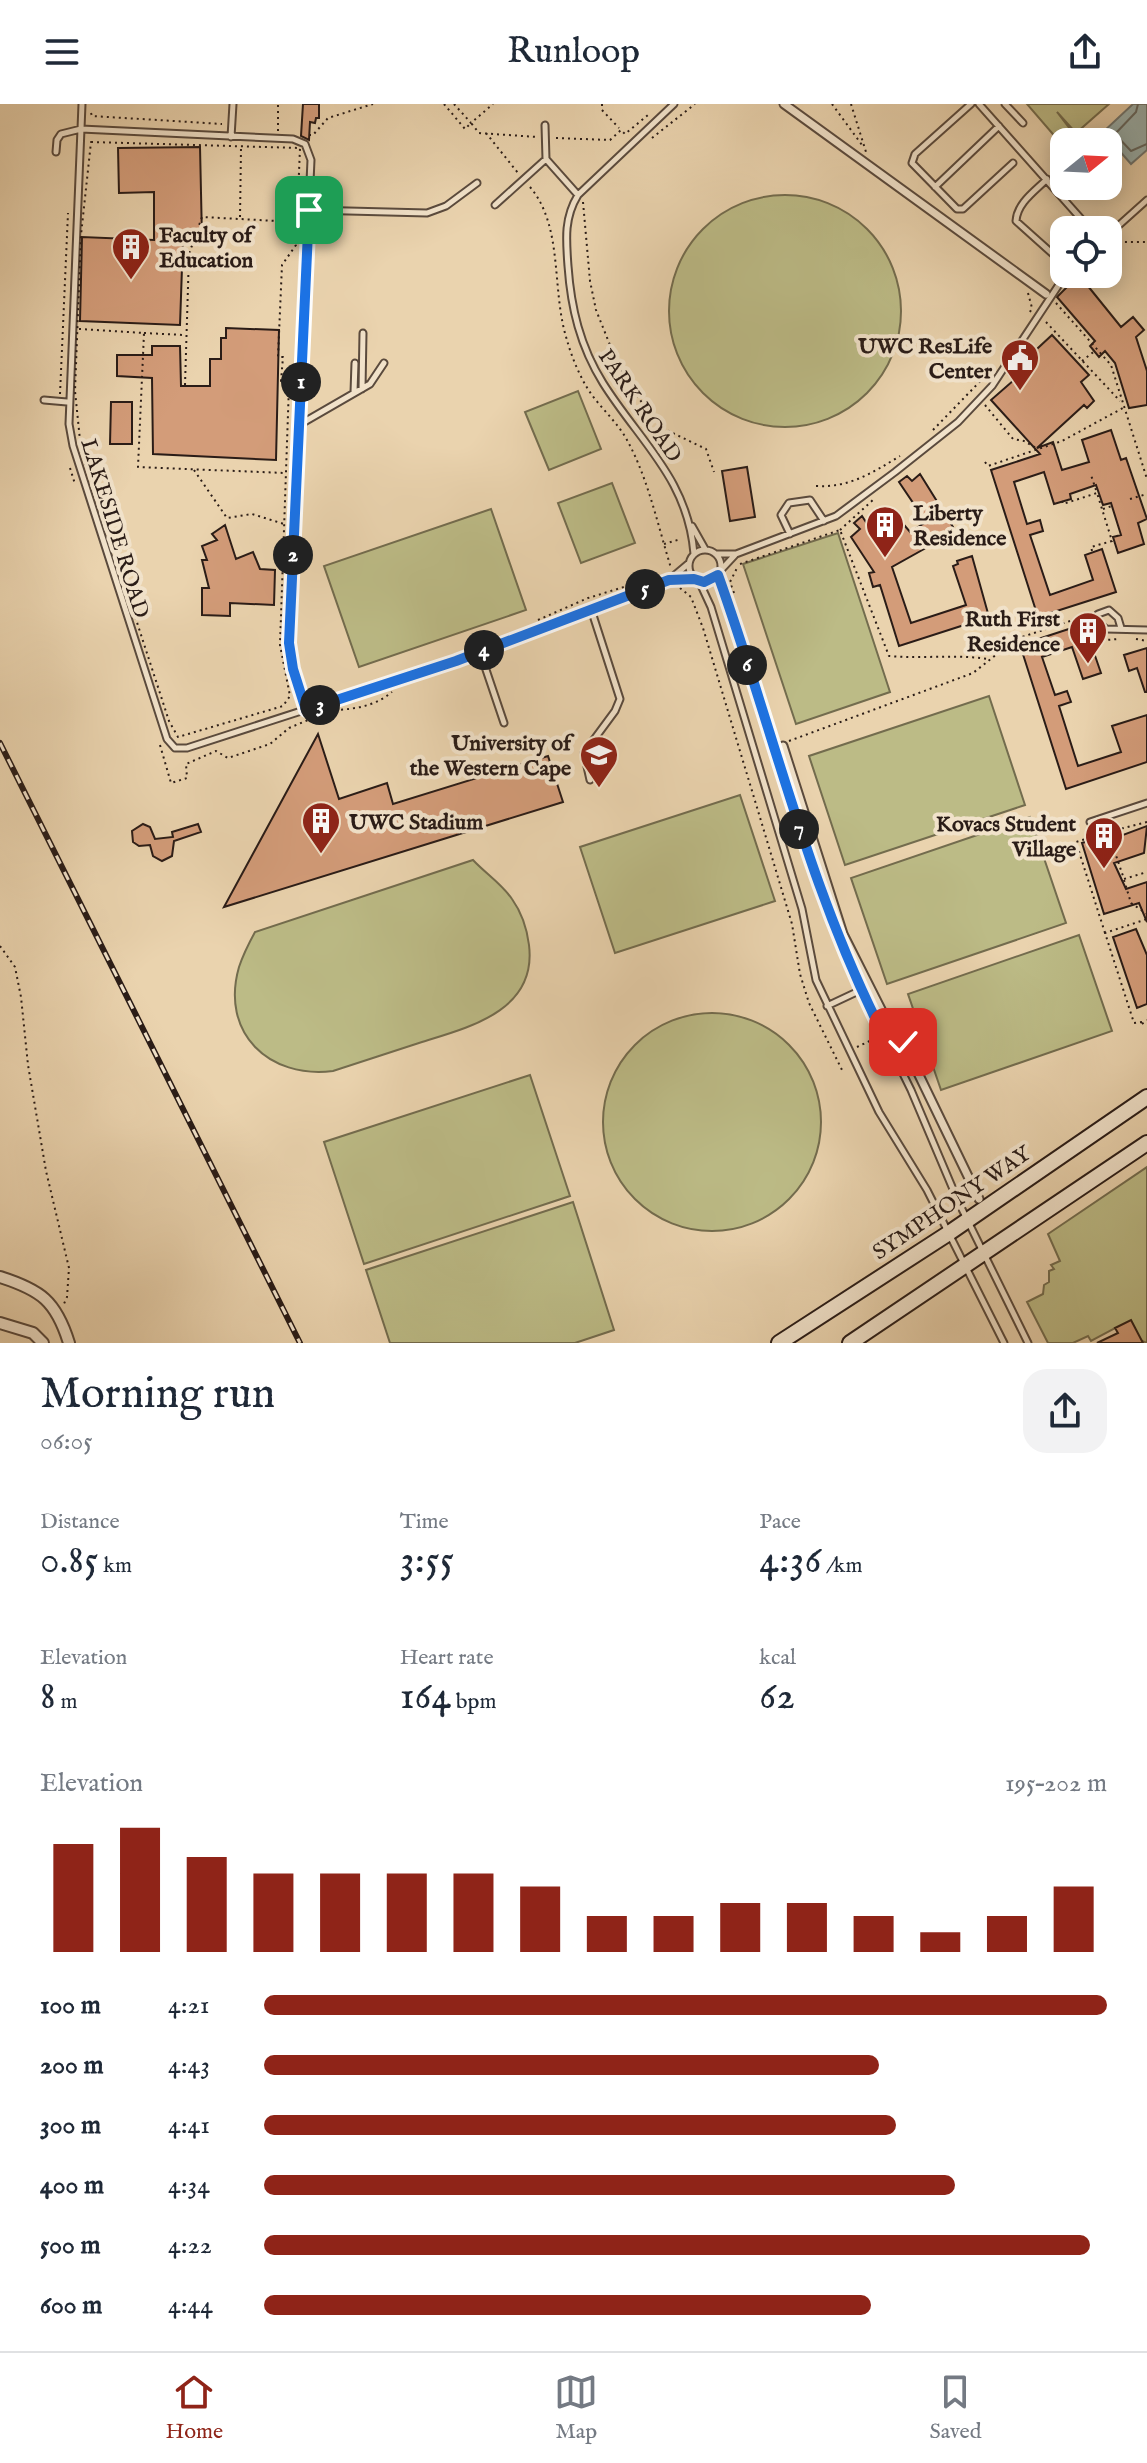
<!DOCTYPE html>
<html lang="en">
<head>
<meta charset="utf-8">
<style>
  :root { --surface:#fff; --page:#f2f2f3; --text:#1f2937; --muted:#747a83; --line:#e0e1e3; --accent:#8f2418 }
  body { margin:0; font-family:"IM FELL English",serif; background:var(--page); color:var(--text); height:100vh; display:flex; flex-direction:column; font-size:30px; white-space:nowrap }
  * { box-sizing:border-box; margin:0 }
  p { font-size:26px; color:var(--muted) }
  .icon { flex:none; width:44px; height:44px; fill:none; stroke:currentColor; stroke-width:2; stroke-linecap:round; stroke-linejoin:round }
  .map { position:relative; height:1239px; overflow:hidden }
  .sheet { display:flex; flex-direction:column; background:var(--surface); flex:1 }
  .sheet>* { flex:none }
  .needle { width:52px; rotate:72deg }
  .controls { position:absolute; left:1050px; top:24px; display:grid; gap:16px }
  .controls a { display:grid; place-items:center; width:72px; height:72px; border-radius:16px; background:var(--surface); box-shadow:0 4px 20px #0003; font-size:40px }
  .pin { position:absolute; display:grid; place-items:center; width:68px; height:68px; color:#fff; margin:-34px; border-radius:16px; box-shadow:0 4px 12px #0006 }
  .km { position:absolute; width:40px; height:40px; margin:-20px; border-radius:50%; background:#222; color:#fff; font-size:22px; line-height:40px; text-align:center }
  .round { display:grid; place-items:center; flex:none; width:84px; height:84px; border-radius:24px; background:var(--page) }
  .overview { display:flex; align-items:center; justify-content:space-between; height:136px; padding:0 40px }
  h1 { font-size:44px; font-weight:600; line-height:60px }
  .stats { display:grid; grid-template-columns:repeat(3,1fr); gap:12px; height:136px; padding:8px 40px }
  .stats div { display:grid; align-content:center }
  .stats b { font-size:40px; font-weight:600 }
  .stats small { font-size:22px; font-weight:400 }
  .stats p { font-size:22px }
  .chart { height:224px; padding:16px 40px }
  .chart p { display:flex; justify-content:space-between }
  .chart svg { width:100%; height:144px; margin-top:8px; stroke:var(--accent); stroke-width:6 }
  ul { padding:0 40px; list-style:none; font-size:26px }
  li { display:grid; grid-template-columns:128px 96px 1fr; align-items:center; height:60px }
  li i { height:20px; border-radius:10px; background:var(--accent) }
  header { display:flex; justify-content:space-between; align-items:center; height:104px; padding:0 40px; background:var(--surface); font-size:36px; font-weight:600 }
  .tabs { display:flex; justify-content:space-around; align-items:center; height:112px; border-top:2px solid var(--line); background:var(--surface); font-size:22px; color:var(--muted) }
  .tabs a { display:grid; justify-items:center; gap:4px }
  .tabs .active { color:var(--accent) }
  .map>svg:first-child { display:block }
</style>
</head>
<body>
<header><svg class="icon" aria-label="menu" viewBox="0 0 24 24"><path d="M4 6h16M4 12h16M4 18h16"/></svg>Runloop<svg class="icon" aria-label="share" viewBox="0 0 24 24"><path d="M12 15V3M7 8l5-5 5 5M5 13v7h14v-7"/></svg></header>
<div class="map">
<svg width="1147" height="1239" viewBox="0 0 1147 1239">
  <rect width="100%" height="100%" fill="#ead3ae"/>
  <filter id="stains"><feTurbulence type="fractalNoise" baseFrequency=".0025" numOctaves="4"/><feColorMatrix values="0 0 0 0 .2 0 0 0 0 .09 0 0 0 0 .02 0 0 0 .5 -.17"/></filter>
  <radialGradient id="worn" r=".72"><stop offset=".6" stop-color="#630" stop-opacity="0"/><stop offset="1" stop-color="#630" stop-opacity=".3"/></radialGradient>
  <path fill="#bcbb86" stroke="#736c4e" stroke-width="2" d="M1027 0H1109L1076 29 1057 8 1070 25 1058 36Z
    M669 207a116 116 0 1 1 232 0a116 116 0 1 1-232 0Z
    M578 287 601 345 549 366 525 308Z
    M612 379 635 439 581 459 558 399Z
    M491 405 526 506 359 563 324 462Z
    M838 429 890 588 796 620 743 460Z
    M989 592 1025 701 845 761 809 652Z
    M740 691 775 797 615 849 580 743Z
    M1030 713 1066 819 887 880 851 774Z
    M473 756C485 769 502 780 512 795 522 809 527 825 529 841 537 906 471 923 422 938 392 948 363 957 333 967 269 975 220 929 239 863 243 851 249 839 255 828Z
    M1079 831 1112 927 941 986 908 890Z
    M603 1018a109 109 0 1 1 218 0a109 109 0 1 1-218 0Z
    M530 971 570 1092 364 1160 324 1038Z
    M1147 1063V1239L1115 1224 1091 1237 1088 1232 1073 1239H1048L1027 1198 1043 1190 1044 1181 1049 1178V1167L1054 1165 1051 1161 1060 1157 1048 1130Z
    M573 1098 614 1226 575 1239H390L366 1166Z"/>
  <path fill="#9bb6b5" stroke="#6e7876" stroke-width="2" d="M1133 0H1147V46L1131 60 1103 28Z"/>
  <g fill="none" stroke-linecap="round" stroke-linejoin="round">
    <path stroke="#626966" stroke-width="2" d="M1138 0 1136 8 1115 30 1131 47 1147 40"/>
  </g>
  <path fill="#d39c79" stroke="#2a1c17" stroke-width="2" d="M303 0H319V14H316L315 19 310 18 309 36 301 32Z
    M200 43 202 134 183 135 180 221 80 217 82 133 154 136V88L119 89 118 44Z
    M1079 171 1121 223 1133 213 1144 226 1136 233 1147 267V301L1129 304 1115 259 1105 247 1099 253 1090 242 1095 237 1057 193Z
    M226 224 279 226 276 356 153 350 152 274 117 272V251H152V242H180L181 282H210V255H221V234H226Z
    M1052 231 1089 271 1081 278 1094 297 1087 304 1084 301 1037 344 1053 338 1062 366 1089 358 1082 336 1111 326 1121 356 1126 354 1147 415 1138 419 1144 440 1118 449 1113 433 1121 431 1111 399 1103 401 1096 381 1070 390 1071 395 1054 400 1044 368 1014 378 1027 420 1040 416 1043 427 1030 431 1050 491 1093 476 1085 451 1102 445 1116 488 1038 513 991 366 1040 350 991 296 1014 276 1009 271Z
    M111 298H132V340H110Z
    M747 363 755 413 730 417 722 367Z
    M920 370 953 423 933 440 892 463 911 519 966 501 953 462 958 460 957 457 972 452 989 513 899 542 880 481 873 483 869 469 874 468 851 433 860 425 854 419 862 412 882 443 905 422 910 428 926 418 899 378 907 372 912 377Z
    M225 421 236 455 253 448 260 465 275 466 274 501 230 499V512L202 511V484H209L202 456H207L202 442 217 436 212 430Z
    M1084 520 1101 569 1083 575 1072 543 1042 553 1055 591 1067 587 1071 598 1059 602 1078 662 1121 648 1112 622 1147 611V658L1066 685 1020 541Z
    M1147 544V588H1145L1137 564 1129 567 1124 551Z
    M318 630 339 695 387 679 393 700 548 652 563 698 224 803Z
    M143 720 150 723 155 735 173 733 172 728 198 720 201 728 174 737 172 752 162 757 153 752 150 741 139 742 133 738 132 727Z
    M1147 722 1144 749 1114 759 1126 785 1147 778V818L1139 799 1104 810 1082 739 1105 732 1107 737Z
    M1136 825 1147 851V900L1137 904 1113 833Z
    M1131 1216 1143 1239H1097L1118 1229 1115 1224Z"/>
  <g fill="none" stroke-linecap="round" stroke-linejoin="round">
    <defs>
      <path id="service" d="M82 0 69 320 73 342 167 635 175 644H187L456 557 669 476 688 460
        M674 0 578 91C564 114 566 135 568 162 571 204 580 242 603 279 640 338 688 375 694 450
        M971 0 915 50 912 59 957 105H963L1013 59
        M979 0 1091 126
        M1005 0 1023 19
        M545 21 546 55 578 91
        M231 33 233 0
        M56 48 57 36 61 30 81 25 293 35 305 40 311 56 289 539 293 565 306 606
        M1047 75C1035 87 1017 99 1016 117L1064 160
        M935 83 999 22
        M495 101 546 55
        M309 106 427 109 446 102 477 79
        M1108 131 1147 96
        M362 285 363 229
        M354 288 355 259
        M44 296 67 298
        M299 321 370 280 384 259
        M692 422 705 445
        M790 430 781 411 789 399 810 396 824 417
        M689 462a16 16 0 1 1 32 0a16 16 0 1 1-32 0Z
        M716 450H736L836 412 895 368 958 318 992 282 1066 170
        M721 466 735 451
        M718 471 818 784 842 846 911 986 958 1097 1028 1239
        M670 476 694 475
        M699 477 711 503 802 805 816 876 879 1008 927 1086 1004 1239
        M1121 524 1118 514 1109 506 1098 510 1099 519 1106 525 1147 526
        M480 548 504 619
        M590 676 584 649 615 607 620 595 591 505
        M1090 718 1147 699
        M827 902 861 886"/>
      <path id="pedestrian" d="M784 0 1046 190
        M783 642 843 830 899 941 903 938 979 1095"/>
      <path id="minor" d="M0 1173C41 1186 56 1197 69 1239
        M0 1219 33 1229 43 1239"/>
      <path id="secondary" d="M779 1239 949 1129 1147 993
        M850 1239 1147 1039"/>
    </defs>
    <use href="#service" stroke="#5a4a3d" stroke-width="9"/>
    <use href="#pedestrian" stroke="#5a4a3d" stroke-width="11"/>
    <use href="#minor" stroke="#5a4a3d" stroke-width="14"/>
    <use href="#secondary" stroke="#2a1c17" stroke-width="18"/>
    <path stroke="#2a1c17" stroke-width="2" stroke-dasharray="2 4" stroke-linecap="butt" d="M444 0 465 25 471 19 479 29 537 33
      M454 0 471 19 493 0
      M602 0V6L619 24
      M832 0 862 41
      M851 0 866 48
      M91 9 92 12 222 20
      M278 27V0
      M486 29 518 69
      M309 31H313L328 14 373 0
      M556 34 610 36 621 26 625 30 648 11
      M652 34 695 0
      M91 38 300 44 296 141 282 161 278 253H283L281 277 289 281 280 541 290 592 283 602 178 633 169 617 81 346 75 287 81 131Z
      M530 83C564 123 551 187 567 236 571 251 578 268 586 282 597 301 616 316 627 336 648 374 658 422 671 464
      M583 98 590 177 596 206 618 261 656 321 706 345 714 368
      M240 113 241 44
      M1108 142 1115 138H1147
      M1028 189 1032 204 1029 210
      M1056 199 1111 261 1147 375
      M1046 218 1120 297
      M79 225 144 229 138 363 285 369
      M144 229 184 231
      M1082 257 1096 246
      M185 281 189 150 202 113 296 118
      M60 290 68 109
      M985 301 1013 335 1024 337 1036 344
      M662 326 661 344 665 350
      M933 326 992 265
      M985 358 988 362 1062 337 1123 304
      M70 364 75 380
      M194 366 227 414 252 410 284 420
      M816 382C849 384 872 369 900 352
      M1130 395 1147 390
      M1062 397 1063 400 1097 389 1091 371
      M1103 405 1112 402
      M840 426 874 395
      M664 440 681 435
      M1092 447 1091 443 1112 437 1097 389
      M740 460 840 426 889 552C923 555 953 550 988 555
      M680 484 691 493 703 524 792 820 800 870 809 899 842 966
      M734 489 730 478 738 462
      M538 516 588 494 637 479
      M1136 535 1147 537
      M310 585 321 591
      M335 606C356 605 375 602 392 588
      M789 637 973 569 1016 535 1085 512 1094 531 1106 536 1118 535
      M160 641 171 679 187 674 186 660 216 647 228 654 270 640 289 624 325 609
      M1147 718 1108 728 1124 775 1147 768
      M1124 776 1131 799 1147 810
      M1105 829 1076 738 1108 728
      M0 842 15 863 21 893 28 961 46 1067 69 1164 67 1193 63 1202
      M1142 918 1134 919 1105 829 1147 815
      M1142 920 1147 916
      M857 943 876 934"/>
    <use href="#service" stroke="#f1e2ca" stroke-width="5"/>
    <use href="#pedestrian" stroke="#f1e2ca" stroke-width="7"/>
    <use href="#minor" stroke="#f1e2ca" stroke-width="10"/>
    <use href="#secondary" stroke="#f1e2ca" stroke-width="14"/>
    <defs>
      <path id="rail" d="M0 639 300 1239"/>
    </defs>
    <use href="#rail" stroke="#2a1c17" stroke-width="6"/>
    <use href="#rail" stroke="#f1e2ca" stroke-width="3" stroke-dasharray="9" stroke-linecap="butt"/>
  </g>
  <g fill="none" stroke-linecap="round" stroke-linejoin="round">
    <defs>
      <path id="route" d="M309 106 289 539 293 565 306 606 456 557 669 476 694 475 704 478 718 471C774 627 807 781 883 930L892 926 899 941 903 938"/>
    </defs>
    <use href="#route" stroke="#fff" stroke-width="16"/>
    <use href="#route" stroke="#1a73e8" stroke-width="10"/>
  </g>
  <defs>
    <symbol id="building-pin" viewBox="-11 -11 22 30"><path d="M0 17L-7.5 6A9.5 9.5 0 1 1 7.5 6Z" fill="#8f2418" stroke="#f1e2ca"/><path d="M-4-6H4V6H1V3H-1V6H-4ZM-2.5-4.3h1.7v1.8h-1.7ZM.8-4.3h1.7v1.8H.8ZM-2.5-1h1.7V.8h-1.7ZM.8-1h1.7V.8H.8Z" fill="#fff"/></symbol>
    <symbol id="civic-pin" viewBox="-11 -11 22 30"><path d="M0 17L-7.5 6A9.5 9.5 0 1 1 7.5 6Z" fill="#8f2418" stroke="#f1e2ca"/><path d="M-.6-6.5H3V-4.5H.6V-3L4-1V1h2V6H-6V1h2V-1L-.6-3ZM-1.2 2.5V6h2.4V2.5Z" fill="#fff"/></symbol>
    <symbol id="university-pin" viewBox="-11 -11 22 30"><path d="M0 17L-7.5 6A9.5 9.5 0 1 1 7.5 6Z" fill="#8f2418" stroke="#f1e2ca"/><path d="M0-5L7-2L0 1L-7-2ZM-4 1L0 2.5L4 1V4Q0 6-4 4Z" fill="#fff"/></symbol>
  </defs>
  <g fill-rule="evenodd">
    <use href="#building-pin" x="109" y="121" width="44" height="60"/>
    <use href="#civic-pin" x="998" y="232" width="44" height="60"/>
    <use href="#building-pin" x="863" y="399" width="44" height="60"/>
    <use href="#building-pin" x="1066" y="505" width="44" height="60"/>
    <use href="#university-pin" x="577" y="629" width="44" height="60"/>
    <use href="#building-pin" x="299" y="695" width="44" height="60"/>
    <use href="#building-pin" x="1082" y="710" width="44" height="60"/>
  </g>
  <g text-anchor="middle" stroke-width="8" stroke-linejoin="round" paint-order="stroke">
    <g font-size="22" font-weight="bold" fill="#2a1c17" stroke="#f1e2ca" text-anchor="end">
      <text x="159" y="138" text-anchor="start">Faculty of<tspan x="159" dy="25">Education</tspan></text>
      <text x="992" y="249">UWC ResLife<tspan x="992" dy="25">Center</tspan></text>
      <text x="913" y="416" text-anchor="start">Liberty<tspan x="913" dy="25">Residence</tspan></text>
      <text x="1060" y="522">Ruth First<tspan x="1060" dy="25">Residence</tspan></text>
      <text x="571" y="646">University of<tspan x="571" dy="25">the Western Cape</tspan></text>
      <text x="349" y="725" text-anchor="start">UWC Stadium</text>
      <text x="1076" y="727">Kovacs Student<tspan x="1076" dy="25">Village</tspan></text>
    </g>
    <g font-size="22" fill="#2a1c17" stroke="#f1e2ca">
      <text transform="translate(641 301) rotate(56)" y="8">PARK ROAD</text>
      <text transform="translate(116 424) rotate(73)" y="8">LAKESIDE ROAD</text>
      <text transform="translate(951 1098) rotate(-34)" y="8">SYMPHONY WAY</text>
    </g>
  </g>
  <rect width="100%" height="100%" filter="url(#stains)"/>
  <rect width="100%" height="100%" fill="url(#worn)"/>
</svg>
<div class="controls">
<a><svg class="needle" viewBox="-14 -14 28 28"><path d="M0-13l5 13h-10z" fill="#e53935"/><path d="M0 13l5-13h-10z" fill="#747a83"/></svg></a>
<a><svg class="icon" aria-label="locate" viewBox="0 0 24 24"><circle cx="12" cy="12" r="6"/><path d="M12 2v4M12 18v4M2 12h4M18 12h4"/></svg></a>
</div>
<div class="pin" style="left:309px;top:106px;background:#1e9e55"><svg class="icon" aria-label="arrive" viewBox="0 0 24 24"><path d="M6 21V4h12l-3 4 3 4H6"/></svg></div>
<div class="pin" style="left:903px;top:938px;background:#d93025"><svg class="icon" aria-label="check" viewBox="0 0 24 24"><path d="M5 12l5 5 9-10"/></svg></div>
<b class="km" style="left:301px;top:278px">1</b>
<b class="km" style="left:293px;top:451px">2</b>
<b class="km" style="left:320px;top:601px">3</b>
<b class="km" style="left:484px;top:546px">4</b>
<b class="km" style="left:645px;top:485px">5</b>
<b class="km" style="left:747px;top:561px">6</b>
<b class="km" style="left:799px;top:725px">7</b>
</div>
<section class="sheet">
<div class="overview"><div><h1>Morning run</h1><p>06:05</p></div><a class="round"><svg class="icon" aria-label="share" viewBox="0 0 24 24"><path d="M12 15V3M7 8l5-5 5 5M5 13v7h14v-7"/></svg></a></div>
<div class="stats">
<div><p>Distance</p><b>0.85<small> km</small></b></div>
<div><p>Time</p><b>3:55</b></div>
<div><p>Pace</p><b>4:36<small> /km</small></b></div>
</div>
<div class="stats">
<div><p>Elevation</p><b>8<small> m</small></b></div>
<div><p>Heart rate</p><b>164<small> bpm</small></b></div>
<div><p>kcal</p><b>62</b></div>
</div>
<div class="chart"><p><span>Elevation</span>195–202 m</p>
<svg viewBox="0 0 160 44" preserveAspectRatio="none"><path d="M5 44V11M15 44V6M25 44V15M35 44V20M45 44V20M55 44V20M65 44V20M75 44V24M85 44V33M95 44V33M105 44V29M115 44V29M125 44V33M135 44V38M145 44V33M155 44V24"/></svg>
</div>
<ul>
<li><b>100 m</b>4:21<i style="width:100%"></i></li>
<li><b>200 m</b>4:43<i style="width:73%"></i></li>
<li><b>300 m</b>4:41<i style="width:75%"></i></li>
<li><b>400 m</b>4:34<i style="width:82%"></i></li>
<li><b>500 m</b>4:22<i style="width:98%"></i></li>
<li><b>600 m</b>4:44<i style="width:72%"></i></li>
</ul>
</section>
<nav class="tabs">
<a class="active"><svg class="icon" aria-label="home" viewBox="0 0 24 24"><path d="M3 11l9-7 9 7M6 9v11h12V9"/></svg>Home</a>
<a><svg class="icon" aria-label="map" viewBox="0 0 24 24"><path d="M3 6l6-2 6 2 6-2v14l-6 2-6-2-6 2zM9 4v14M15 6v14"/></svg>Map</a>
<a><svg class="icon" aria-label="saved" viewBox="0 0 24 24"><path d="M7 4h10v16l-5-4-5 4z"/></svg>Saved</a>
</nav>
</body>
</html>
